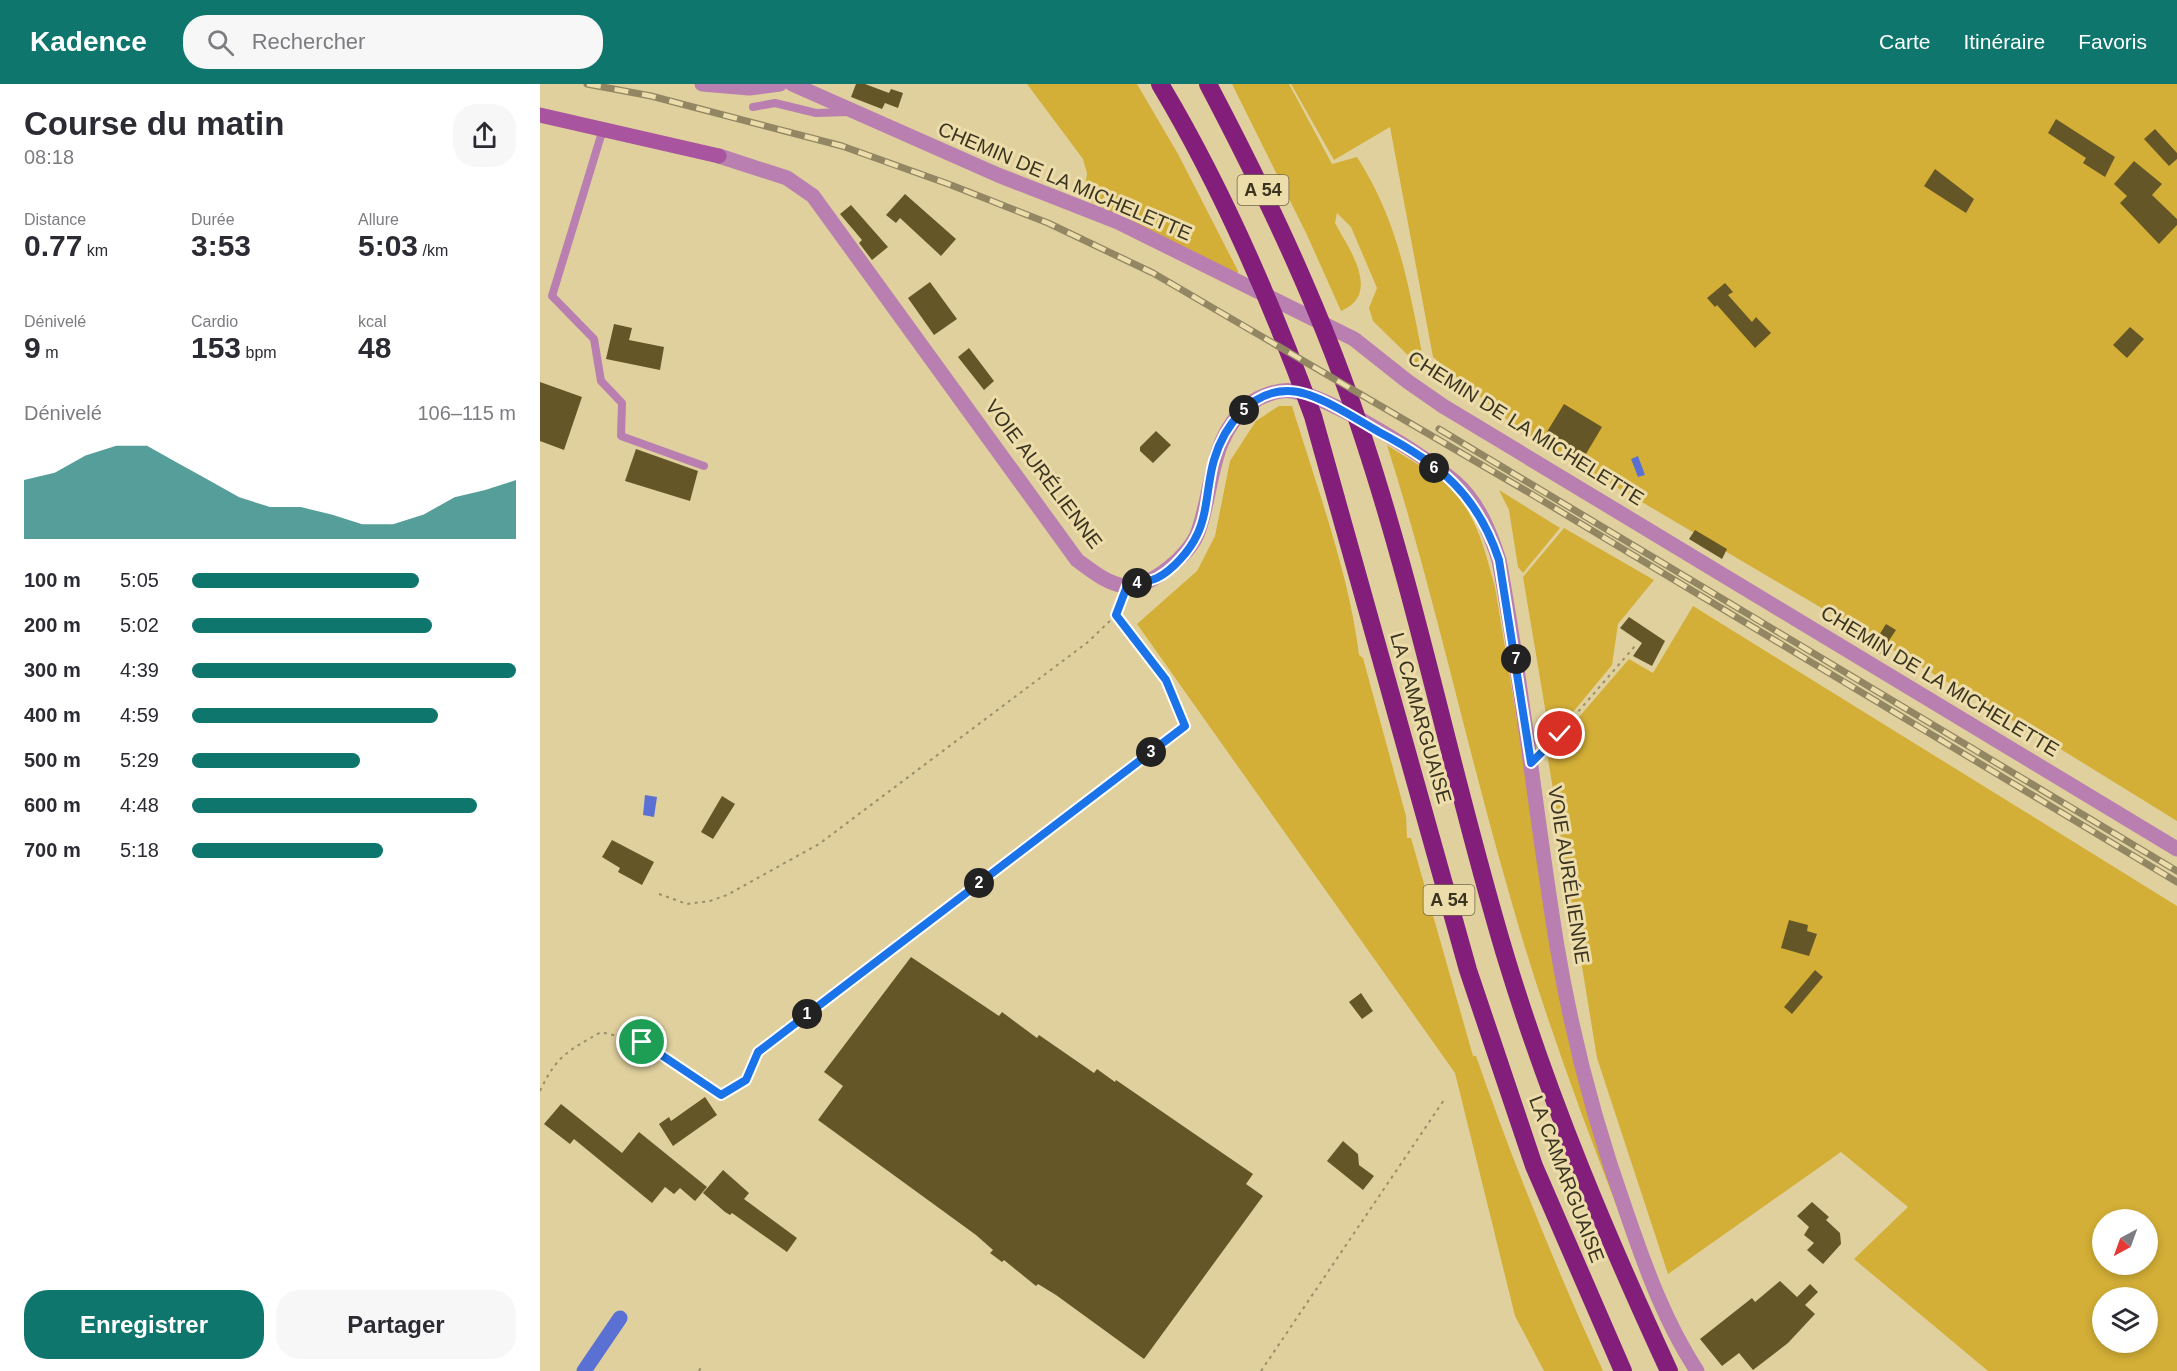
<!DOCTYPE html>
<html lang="fr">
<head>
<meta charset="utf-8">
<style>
  :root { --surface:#fff; --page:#f7f7f7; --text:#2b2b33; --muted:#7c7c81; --accent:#0f766e }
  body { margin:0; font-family:Arial,sans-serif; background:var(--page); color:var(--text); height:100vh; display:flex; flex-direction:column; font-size:22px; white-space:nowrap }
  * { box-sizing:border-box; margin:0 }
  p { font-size:20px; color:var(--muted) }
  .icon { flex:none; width:33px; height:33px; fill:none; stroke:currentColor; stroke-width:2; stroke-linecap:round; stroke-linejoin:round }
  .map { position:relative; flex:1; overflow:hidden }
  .panel { display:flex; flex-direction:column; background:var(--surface); width:540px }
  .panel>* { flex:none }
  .needle { width:39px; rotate:221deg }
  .fabs { position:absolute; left:1552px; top:1125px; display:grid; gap:12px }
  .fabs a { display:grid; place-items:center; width:66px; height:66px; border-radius:50%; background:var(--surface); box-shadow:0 3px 9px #0003; font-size:30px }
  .pin { position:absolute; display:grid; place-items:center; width:51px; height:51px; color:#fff; margin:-26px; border:3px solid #fff; border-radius:50%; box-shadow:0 2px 6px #0007 }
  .km { position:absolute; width:30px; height:30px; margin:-15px; border-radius:50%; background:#222; color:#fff; font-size:16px; line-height:30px; text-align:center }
  .round { display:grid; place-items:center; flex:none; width:63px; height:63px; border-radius:24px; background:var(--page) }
  .headline { display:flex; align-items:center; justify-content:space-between; height:102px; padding:0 24px }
  h1 { font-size:33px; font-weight:700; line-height:45px }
  .stats { display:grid; grid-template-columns:repeat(3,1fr); gap:9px; height:102px; padding:6px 24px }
  .stats div { display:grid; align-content:center }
  .stats b { font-size:30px; font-weight:700 }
  .stats small { font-size:16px; font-weight:400 }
  .stats p { font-size:16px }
  .chart { height:168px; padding:12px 24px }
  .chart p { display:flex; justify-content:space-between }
  .chart svg { width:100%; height:108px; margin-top:6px; fill:var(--accent); opacity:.7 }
  .action { display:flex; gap:12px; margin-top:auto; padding:12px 24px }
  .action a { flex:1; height:69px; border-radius:24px; background:var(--accent); color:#fff; font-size:24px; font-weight:700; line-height:69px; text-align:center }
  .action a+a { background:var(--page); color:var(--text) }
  ul { padding:0 24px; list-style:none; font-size:20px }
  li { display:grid; grid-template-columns:96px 72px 1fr; align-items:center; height:45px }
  li i { height:15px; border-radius:8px; background:var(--accent) }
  header { display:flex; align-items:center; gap:36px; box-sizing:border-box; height:84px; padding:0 30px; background:var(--accent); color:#fff }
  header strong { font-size:28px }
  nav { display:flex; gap:33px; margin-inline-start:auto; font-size:21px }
  .search { width:420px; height:54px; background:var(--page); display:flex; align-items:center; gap:15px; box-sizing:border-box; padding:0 21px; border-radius:24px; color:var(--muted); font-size:22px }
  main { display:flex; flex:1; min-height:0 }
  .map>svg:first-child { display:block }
</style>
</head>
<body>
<header>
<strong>Kadence</strong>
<div class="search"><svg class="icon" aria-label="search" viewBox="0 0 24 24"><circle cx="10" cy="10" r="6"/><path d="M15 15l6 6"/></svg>Rechercher</div>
<nav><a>Carte</a><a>Itinéraire</a><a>Favoris</a></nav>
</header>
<main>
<section class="panel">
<div class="headline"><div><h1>Course du matin</h1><p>08:18</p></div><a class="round"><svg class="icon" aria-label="share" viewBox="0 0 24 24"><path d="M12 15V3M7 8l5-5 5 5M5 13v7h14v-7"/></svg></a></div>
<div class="stats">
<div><p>Distance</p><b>0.77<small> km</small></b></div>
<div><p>Durée</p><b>3:53</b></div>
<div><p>Allure</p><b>5:03<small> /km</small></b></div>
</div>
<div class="stats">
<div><p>Dénivelé</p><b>9<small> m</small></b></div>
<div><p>Cardio</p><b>153<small> bpm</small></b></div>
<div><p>kcal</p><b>48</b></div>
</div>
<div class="chart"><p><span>Dénivelé</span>106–115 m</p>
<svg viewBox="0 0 160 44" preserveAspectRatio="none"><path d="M0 44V20L10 17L20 10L30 6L40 6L50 13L60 20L70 27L80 31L90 31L100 34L110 38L120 38L130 34L140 27L150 24L160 20V44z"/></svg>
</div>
<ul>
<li><b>100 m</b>5:05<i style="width:70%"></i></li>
<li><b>200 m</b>5:02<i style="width:74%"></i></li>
<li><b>300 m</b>4:39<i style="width:100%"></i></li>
<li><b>400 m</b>4:59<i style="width:76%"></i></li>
<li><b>500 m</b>5:29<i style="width:52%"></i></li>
<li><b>600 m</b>4:48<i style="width:88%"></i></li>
<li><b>700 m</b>5:18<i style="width:59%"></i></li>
</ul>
<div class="action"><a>Enregistrer</a><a>Partager</a></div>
</section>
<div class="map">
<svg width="1637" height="1287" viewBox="0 0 1637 1287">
  <rect width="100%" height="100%" fill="#e0d09e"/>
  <path fill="#d3af37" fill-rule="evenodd" d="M487 0H597L638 70 698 187 697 193 544 114 547 89 543 75Z
    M692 0H749L792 80 817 73C859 138 869 204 884 279L883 286 833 237 829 224 837 204 811 143 797 129 795 139C809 165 842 210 801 227L767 151Z
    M751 0H1637V737L1514 661 978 345 893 273 850 43 794 76Z
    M739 322H752C776 400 810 493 819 571L823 574 866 732 867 754H871L933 972H936C973 1079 1016 1184 1063 1287H1004L975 1232 915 989 597 540 657 487 675 452 690 377 716 337Z
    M847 361C866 374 888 385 906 400 936 426 945 467 955 503L1016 871 1077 1123C1037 1020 999 916 969 809 926 660 894 509 847 361Z
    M959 406 1020 444 983 489 978 483 969 426Z
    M1024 444 1114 496 1078 540 1072 581 1014 651 1009 648 983 493Z
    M1153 522 1637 822V1287H1448L1314 1175 1368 1123 1301 1068 1128 1190 1057 974 1008 675 1020 655 1089 575 1113 589ZM1563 1136H1608V1180H1563ZM1563 1214H1608V1258H1563Z"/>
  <path fill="#5b70d3" d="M1098 372 1105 391 1098 393 1091 375Z
    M105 711 117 713 114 733 103 731Z"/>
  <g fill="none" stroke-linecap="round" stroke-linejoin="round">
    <path stroke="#5b70d3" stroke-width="15" d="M44 1287 80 1234"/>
  </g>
  <path fill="#655628" d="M316 0H325L349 9 351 5 363 9 358 24 345 19 342 25 311 13Z
    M1516 35 1575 73 1565 93 1543 79 1546 74 1508 49Z
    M1615 45 1637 69V75L1629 82 1604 55Z
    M1594 77 1622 100 1612 111 1637 135V141L1619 160 1580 119 1587 112 1574 100Z
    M1395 85 1434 115 1426 129 1384 102Z
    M365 110 416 155 401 172 360 134 356 139 346 131Z
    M311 121 348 163 332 176 319 159 322 156 300 130Z
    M390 198 417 235 394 251 368 214Z
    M1185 199 1193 208 1188 211 1212 238 1216 233 1231 249 1215 264 1177 221 1175 223 1167 214Z
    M74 240 92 244 89 256 124 263 120 286 66 275Z
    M1590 243 1604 255 1587 274 1573 261Z
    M429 264 454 297 444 306 418 273Z
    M0 298 42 313 24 366 0 357Z
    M1024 320 1062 343 1043 375 1005 351Z
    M616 347 631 361 613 379 600 367V363Z
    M96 365 158 387 150 417 85 397Z
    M1155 446 1187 465 1182 475 1149 455Z
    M1089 533 1125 557 1112 582 1093 572 1102 559 1080 544Z
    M1346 540 1356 546 1340 570 1331 564Z
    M182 712 195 720 173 755 161 748Z
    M72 756 114 778 102 801 78 788 80 784 62 773Z
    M1249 836 1268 841 1267 847 1277 850 1269 872 1241 864Z
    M371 873 459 932 462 928 497 954 499 951 554 989 557 985 575 998 576 996 713 1090 706 1100 723 1112 604 1275 516 1211 498 1200 496 1202 464 1176 462 1178 450 1169 453 1166 436 1151 278 1036 303 1002 284 988Z
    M1275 886 1283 893 1252 930 1244 923Z
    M821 909 833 927 822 935 809 918Z
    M165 1013 177 1031 133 1062 119 1040 129 1033 131 1037Z
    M21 1020 82 1069 99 1048 167 1103 155 1117 140 1104 134 1110 125 1103 112 1119 34 1055 30 1060 4 1040Z
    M803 1057 818 1070 819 1081 834 1092 823 1106 787 1077Z
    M183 1086 209 1109 204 1115 257 1154 247 1168 192 1129 190 1131 185 1128 163 1109Z
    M1272 1118 1289 1133 1286 1136 1300 1149 1301 1160 1283 1180 1267 1166 1274 1159 1264 1151 1269 1143 1257 1132Z
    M1240 1197 1257 1213 1270 1200 1278 1208 1265 1221 1275 1230 1248 1259 1213 1286 1199 1269 1182 1282 1160 1255 1212 1214 1215 1218Z"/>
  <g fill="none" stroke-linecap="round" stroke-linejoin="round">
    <path stroke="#9b8e69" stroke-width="2" stroke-dasharray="3 4.5" stroke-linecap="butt" d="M1004 667 1095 562
      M119 810 147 820 170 817 187 811 279 760 548 558 576 531
      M0 1007C17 971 28 967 61 948L102 958 146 990 181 1011 206 996 218 968 645 642 626 596 576 531 581 517
      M159 1287 161 1283
      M721 1287 904 1016"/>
    <path stroke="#b87fb0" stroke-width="8" d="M213 23 235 19 276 29 308 28
      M63 45 12 212 54 255 61 297 82 319 81 352 164 382"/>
    <path stroke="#b87fb0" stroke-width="15" d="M162 0 209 4 240 0
      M252 0 458 91 578 138 814 255 867 297 903 322 1637 765
      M179 72 247 94 273 112 537 476C552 487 566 499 585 502 610 505 650 471 658 448 674 404 669 352 710 320 719 312 740 305 752 307 791 313 884 371 915 398 938 418 950 448 959 476 983 604 996 734 1017 862 1032 953 1056 1043 1087 1130 1106 1185 1125 1238 1157 1287"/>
    <path stroke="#a8549e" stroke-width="15" d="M0 31 179 72"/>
    <path stroke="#831f7b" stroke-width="18" d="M620 0C683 105 731 217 773 332L928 886 994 1082 1083 1287
      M668 0C729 116 785 234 825 359 881 530 915 706 967 877 1010 1018 1067 1153 1129 1287"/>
    <defs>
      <path id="rail" d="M47 0 111 12 302 62 411 101 508 139 613 189 988 408 1637 798
        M899 345 1637 787"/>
    </defs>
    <use href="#rail" stroke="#928663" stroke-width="7"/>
    <use href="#rail" stroke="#edddab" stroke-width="4.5" stroke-dasharray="14" stroke-linecap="butt"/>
  </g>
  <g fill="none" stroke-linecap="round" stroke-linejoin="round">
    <defs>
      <path id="route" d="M102 958 181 1011 206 996 218 968 645 642 626 596 576 531 587 502C596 499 609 498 617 494 633 486 650 466 657 451 668 429 667 399 674 376 684 342 711 306 749 307 775 307 816 335 839 348 900 380 937 410 959 476L991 679 1020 650"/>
    </defs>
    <use href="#route" stroke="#fff" stroke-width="12"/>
    <use href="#route" stroke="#1a73e8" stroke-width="8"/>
  </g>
  <g text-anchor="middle" stroke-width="6" stroke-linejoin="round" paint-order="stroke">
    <g fill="#edddab" stroke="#70674a" stroke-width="1.5">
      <rect x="697.5" y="91" width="51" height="30" rx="4.5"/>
      <rect x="883.5" y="801" width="51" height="30" rx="4.5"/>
    </g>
    <g font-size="18" font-weight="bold" fill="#3b3420">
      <text x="723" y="112">A 54</text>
      <text x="909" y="822">A 54</text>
    </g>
    <g font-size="20" fill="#3b3420" stroke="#edddab">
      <text transform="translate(525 97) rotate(23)" y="7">CHEMIN DE LA MICHELETTE</text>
      <text transform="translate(986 344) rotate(32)" y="7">CHEMIN DE LA MICHELETTE</text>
      <text transform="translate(504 390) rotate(53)" y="7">VOIE AURÉLIENNE</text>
      <text transform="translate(1400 597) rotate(31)" y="7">CHEMIN DE LA MICHELETTE</text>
      <text transform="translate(881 634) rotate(74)" y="7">LA CAMARGUAISE</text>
      <text transform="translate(1029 791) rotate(81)" y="7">VOIE AURÉLIENNE</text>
      <text transform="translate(1027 1095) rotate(69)" y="7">LA CAMARGUAISE</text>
    </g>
  </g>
</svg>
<div class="fabs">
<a><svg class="needle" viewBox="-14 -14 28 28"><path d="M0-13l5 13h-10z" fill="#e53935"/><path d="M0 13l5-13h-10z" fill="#7c7c81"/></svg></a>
<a><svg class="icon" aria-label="layers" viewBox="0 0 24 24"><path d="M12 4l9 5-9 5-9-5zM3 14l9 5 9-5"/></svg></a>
</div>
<div class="pin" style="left:102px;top:958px;background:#1e9e55"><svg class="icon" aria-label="arrive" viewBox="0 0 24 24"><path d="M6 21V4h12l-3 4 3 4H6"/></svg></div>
<div class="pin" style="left:1020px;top:650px;background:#d93025"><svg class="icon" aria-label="check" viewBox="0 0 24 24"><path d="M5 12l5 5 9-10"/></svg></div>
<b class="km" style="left:267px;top:930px">1</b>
<b class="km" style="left:439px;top:799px">2</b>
<b class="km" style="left:611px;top:668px">3</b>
<b class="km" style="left:597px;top:499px">4</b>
<b class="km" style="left:704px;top:326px">5</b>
<b class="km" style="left:894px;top:384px">6</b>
<b class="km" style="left:976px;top:575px">7</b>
</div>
</main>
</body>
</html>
